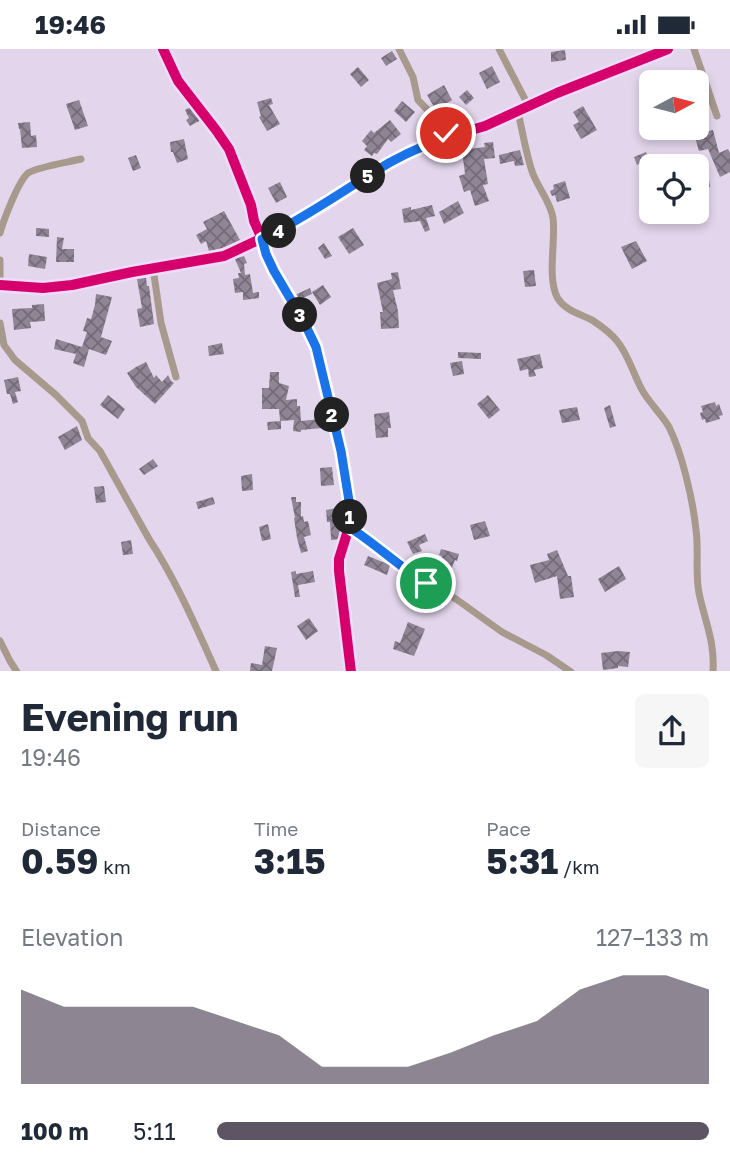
<!DOCTYPE html>
<html lang="en">
<head>
<meta charset="utf-8">
<style>
  :root { --surface:#fff; --page:#f6f6f7; --text:#1f2937; --muted:#747a83; --accent:#5e5464 }
  body { margin:0; font-family:"Golos Text",sans-serif; background:var(--page); color:var(--text); height:100vh; display:flex; flex-direction:column; font-size:26px; white-space:nowrap }
  * { box-sizing:border-box; margin:0 }
  p { font-size:23px; color:var(--muted) }
  .icon { flex:none; width:38px; height:38px; fill:none; stroke:currentColor; stroke-width:2; stroke-linecap:round; stroke-linejoin:round }
  .map { position:relative; height:622px; overflow:hidden }
  .details { display:flex; flex-direction:column; background:var(--surface); flex:1 }
  .details>* { flex:none }
  .needle { width:46px; rotate:83deg }
  .tools { position:absolute; left:639px; top:21px; display:grid; gap:14px }
  .tools a { display:grid; place-items:center; width:70px; height:70px; border-radius:10px; background:var(--surface); box-shadow:0 4px 10px #0003; font-size:35px }
  .pin { position:absolute; display:grid; place-items:center; width:60px; height:60px; color:#fff; margin:-30px; border:4px solid #fff; border-radius:50%; box-shadow:0 2px 7px #0007 }
  .km { position:absolute; width:35px; height:35px; margin:-18px; border-radius:50%; background:#222; color:#fff; font-size:19px; line-height:35px; text-align:center }
  .round { display:grid; place-items:center; flex:none; width:74px; height:74px; border-radius:10px; background:var(--page) }
  .head { display:flex; align-items:center; justify-content:space-between; height:119px; padding:0 21px }
  h1 { font-size:38px; font-weight:700; line-height:52px }
  .metrics { display:grid; grid-template-columns:repeat(3,1fr); gap:10px; height:119px; padding:7px 21px }
  .metrics div { display:grid; align-content:center }
  .metrics b { font-size:35px; font-weight:700 }
  .metrics small { font-size:19px; font-weight:400 }
  .metrics p { font-size:19px }
  .chart { height:196px; padding:14px 21px }
  .chart p { display:flex; justify-content:space-between }
  .chart svg { width:100%; height:126px; margin-top:7px; fill:var(--accent); opacity:.7 }
  ul { padding:0 21px; list-style:none; font-size:23px }
  li { display:grid; grid-template-columns:112px 84px 1fr; align-items:center; height:52px }
  li i { height:18px; border-radius:9px; background:var(--accent) }
  .status { display:flex; justify-content:space-between; align-items:center; height:49px; padding:0 35px; background:var(--surface); direction:ltr }
  .status svg { height:19px; fill:currentColor }
  .map>svg:first-child { display:block }
</style>
</head>
<body>
<div class="status"><b>19:46</b><svg viewBox="0 0 49 12"><path d="M0 12V9h3v3zM5 12V6h3v6zM10 12V3h3v9zM15 12V0h3v12zM26 1h20v11H26zM47 4h2v5h-2z"/></svg></div>
<div class="map">
<svg width="730" height="623" viewBox="0 0 730 623">
  <defs>
    <pattern id="building-cross-hatch" width="8" height="8" patternUnits="userSpaceOnUse" patternTransform="scale(1.75)"><rect width="8" height="8" fill="#8f8595"/><path d="M0 0l8 8M0 8l8-8" fill="none" stroke="#746b79"/></pattern>
  </defs>
  <rect width="100%" height="100%" fill="#e3d5eb"/>
  <path fill="url(#building-cross-hatch)" d="M565 1 566 11 551 13V3Z
    M392 2 397 10 386 17 381 9Z
    M492 17 500 33 487 40 479 24Z
    M358 18 369 31 361 38 350 25Z
    M444 36 452 51 447 54 449 58 443 62 441 58 436 61 427 46Z
    M467 41 474 49 466 56 459 48Z
    M271 49 273 55 269 56 280 75 267 82 259 68 261 67 257 53Z
    M79 51 88 77 75 81 66 55Z
    M402 52 415 63 406 73 394 62Z
    M583 57 597 81 581 90 573 76 579 73 573 63Z
    M191 58 201 71 190 77 186 71 189 69 185 61Z
    M390 71 401 85 391 93 388 90 377 105 374 104 372 107 364 101 367 97 362 92 371 81 374 84Z
    M30 73 31 87 36 86 37 98 22 99 20 80H19L18 74Z
    M713 81 719 104 728 100 730 104V123L720 128 708 100 699 102 695 88 705 86 704 83Z
    M184 90 188 110 177 114 173 103H171L170 93Z
    M493 93 495 109 484 110 488 135 483 136 489 152 475 157 470 141 464 143 459 127 465 125 462 101 485 98 484 94Z
    M520 101 524 116 515 117 514 112 500 115 499 106Z
    M646 103 651 115V133H649L644 113 637 116 634 108Z
    M136 106 141 119 133 122 128 109Z
    M696 118 702 132 709 131 710 138 696 140Z
    M565 132 570 149 557 153 555 146 552 147 550 142 554 140 553 136Z
    M280 133 287 148 276 154 268 139Z
    M458 152 464 164 444 175 439 163Z
    M432 156 435 167 426 169 430 181 425 183 420 172 404 174 402 160 411 158V161Z
    M224 162 240 191 222 199 209 202 206 192 201 195 196 186 207 180 203 173Z
    M36 179 49 180V188L36 187Z
    M353 179 364 196 349 205 338 188Z
    M57 188 64 189 62 200H74V213H56Z
    M636 192 647 212 632 220 621 198Z
    M324 194 332 207 325 210 318 199Z
    M29 205 47 208 45 220 28 217Z
    M244 207 247 214 244 215 245 226 250 225 253 244 259 243V249L243 251V243L235 244 233 230 239 229 238 224H241L235 210Z
    M534 221 536 237 525 238 523 222Z
    M398 223 401 240 393 241 398 262 399 279 381 280 380 263H383L377 234 392 230 391 224Z
    M146 229 147 237H149L154 275 140 278 137 260 142 259 137 230Z
    M323 236 331 248 320 256 312 243Z
    M310 239 312 245 298 251 295 246Z
    M96 245 112 248 101 288 112 292 106 306 89 300 84 318 73 314 76 305 54 300 56 290 82 298 87 283 83 282 87 269 91 270 95 256Z
    M44 255 45 272 30 273 31 279 14 281 12 260 32 259V256Z
    M222 294 224 305 209 307 208 297Z
    M458 303 481 304V310L458 309Z
    M540 305 543 319 534 321 536 327 529 328 528 320 520 322 517 310Z
    M462 312 464 325 453 327 450 314Z
    M146 313 154 329 156 326 162 333 168 326 171 332 174 334 155 355 136 338 127 324 136 318Z
    M270 323H279V334L289 337 286 351 297 350V357H300L301 372 321 370 322 379 301 381V383L293 382 294 371 280 372 279 360H262V339H269Z
    M18 328 21 342 15 343 18 353 13 355 10 345H7L4 331Z
    M108 346 125 360 118 370 100 356Z
    M488 346 500 361 489 370 477 355Z
    M715 353 716 357 719 355 723 366 719 367 720 370 706 374 705 370 702 371 700 364 703 363 701 357Z
    M610 356 616 377 610 379 604 359Z
    M577 358 580 371 562 374 559 361Z
    M389 363 391 379H388V388L376 389 374 365Z
    M281 372V380L268 381 267 373Z
    M77 377 82 391 65 401 58 388Z
    M153 410 158 417 144 426 139 420Z
    M332 418 334 436 321 437 320 419Z
    M252 425 253 441 242 442 241 427Z
    M104 437 106 453 96 454 94 438Z
    M213 448 215 455 198 460 196 453Z
    M291 448H296V453H301V468L303 467 304 473 308 472 311 486 304 488 308 502 301 504 297 489 294 469H295Z
    M337 459 341 482 339 490 331 491 330 473H327L326 461Z
    M485 472 490 487 474 491 470 476Z
    M268 475 271 490 262 492 259 478Z
    M425 485 428 492 419 496 422 502 413 505 407 493Z
    M131 491 133 505 123 506 121 493Z
    M441 500 459 505 457 512 455 511 447 531 436 527 434 531 423 525 427 519 436 524 442 507 439 506Z
    M557 501 568 527H571L574 548 560 550 557 527 535 534 530 516 549 511 547 505Z
    M368 507 390 516 387 526 364 516Z
    M619 517 626 530 605 543 598 530Z
    M296 522V525L313 522 315 533 298 536 300 548H295L291 523Z
    M309 569 318 582 306 591 297 577Z
    M408 573 425 580 414 607 393 600 395 592 400 594Z
    M265 597 277 599 272 622H250L251 614 262 616Z
    M618 602 630 603 628 618 618 617V619L603 621 601 604Z"/>
  <g fill="none" stroke-linecap="round" stroke-linejoin="round">
    <path stroke="#a8998d" stroke-width="7" d="M163 0 178 32 216 81 229 100 251 156 254 172 262 190 266 205 274 222 304 273 316 298 341 402 350 459 349 478 339 510V522L351 623
      M399 0 413 28 418 51 437 71 447 88
      M499 0 529 58
      M694 0 717 67
      M518 63C523 84 526 106 533 125 539 140 551 154 553 169 556 192 547 227 557 248 564 261 580 265 592 271 601 277 610 283 617 292 628 305 633 324 641 339 648 353 661 364 669 378 682 404 693 451 696 481 699 502 695 523 699 544 705 573 715 592 713 623
      M0 184C4 170 18 133 28 124 37 118 69 113 81 110
      M0 211V238
      M153 219 161 274 176 328
      M0 274 4 296 15 311 56 346 82 372 88 389 100 402 149 490C176 531 196 578 216 622
      M349 478 375 495 411 525 456 550 502 583 546 606 571 623
      M0 592 10 612 17 623"/>
    <path stroke="#a7988f" stroke-width="10" d="M0 236 43 239 72 236 132 223 224 207 282 180 322 157 375 122 416 100 447 88 485 77 557 44 668 0"/>
    <defs>
      <path id="cycleway" d="M163 0 178 32 216 81 229 100 251 156 254 172 262 190 266 205 274 222 304 273 316 298 341 402 350 459 349 478 339 510V522L351 623
        M0 236 43 239 72 236 132 223 224 207 282 180 322 157 375 122 416 100 447 88 485 77 557 44 668 0"/>
    </defs>
    <use href="#cycleway" stroke="#efdcfb" stroke-width="15"/>
    <use href="#cycleway" stroke="#d6006c" stroke-width="10"/>
  </g>
  <g fill="none" stroke-linecap="round" stroke-linejoin="round">
    <defs>
      <path id="route" d="M426 534C399 518 376 495 349 478L350 458 341 402 316 298 304 273 274 222 266 205 262 190C301 171 337 146 374 123 397 108 422 97 447 88L446 84"/>
    </defs>
    <use href="#route" stroke="#fff" stroke-width="14"/>
    <use href="#route" stroke="#1a73e8" stroke-width="9"/>
  </g>
</svg>
<div class="tools">
<a><svg class="needle" viewBox="-14 -14 28 28"><path d="M0-13l5 13h-10z" fill="#e53935"/><path d="M0 13l5-13h-10z" fill="#747a83"/></svg></a>
<a><svg class="icon" aria-label="locate" viewBox="0 0 24 24"><circle cx="12" cy="12" r="6"/><path d="M12 2v4M12 18v4M2 12h4M18 12h4"/></svg></a>
</div>
<div class="pin" style="left:426px;top:534px;background:#1e9e55"><svg class="icon" aria-label="arrive" viewBox="0 0 24 24"><path d="M6 21V4h12l-3 4 3 4H6"/></svg></div>
<div class="pin" style="left:446px;top:84px;background:#d93025"><svg class="icon" aria-label="check" viewBox="0 0 24 24"><path d="M5 12l5 5 9-10"/></svg></div>
<b class="km" style="left:350px;top:468px">1</b>
<b class="km" style="left:332px;top:366px">2</b>
<b class="km" style="left:300px;top:266px">3</b>
<b class="km" style="left:279px;top:182px">4</b>
<b class="km" style="left:368px;top:127px">5</b>
</div>
<section class="details">
<div class="head"><div><h1>Evening run</h1><p>19:46</p></div><a class="round"><svg class="icon" aria-label="share" viewBox="0 0 24 24"><path d="M12 15V3M7 8l5-5 5 5M5 13v7h14v-7"/></svg></a></div>
<div class="metrics">
<div><p>Distance</p><b>0.59<small> km</small></b></div>
<div><p>Time</p><b>3:15</b></div>
<div><p>Pace</p><b>5:31<small> /km</small></b></div>
</div>
<div class="chart"><p><span>Elevation</span>127–133 m</p>
<svg viewBox="0 0 160 44" preserveAspectRatio="none"><path d="M0 44V11L10 17L20 17L30 17L40 17L50 22L60 27L70 38L80 38L90 38L100 33L110 27L120 22L130 11L140 6L150 6L160 11V44z"/></svg>
</div>
<ul>
<li><b>100 m</b>5:11<i style="width:100%"></i></li>
</ul>
</section>
</body>
</html>
